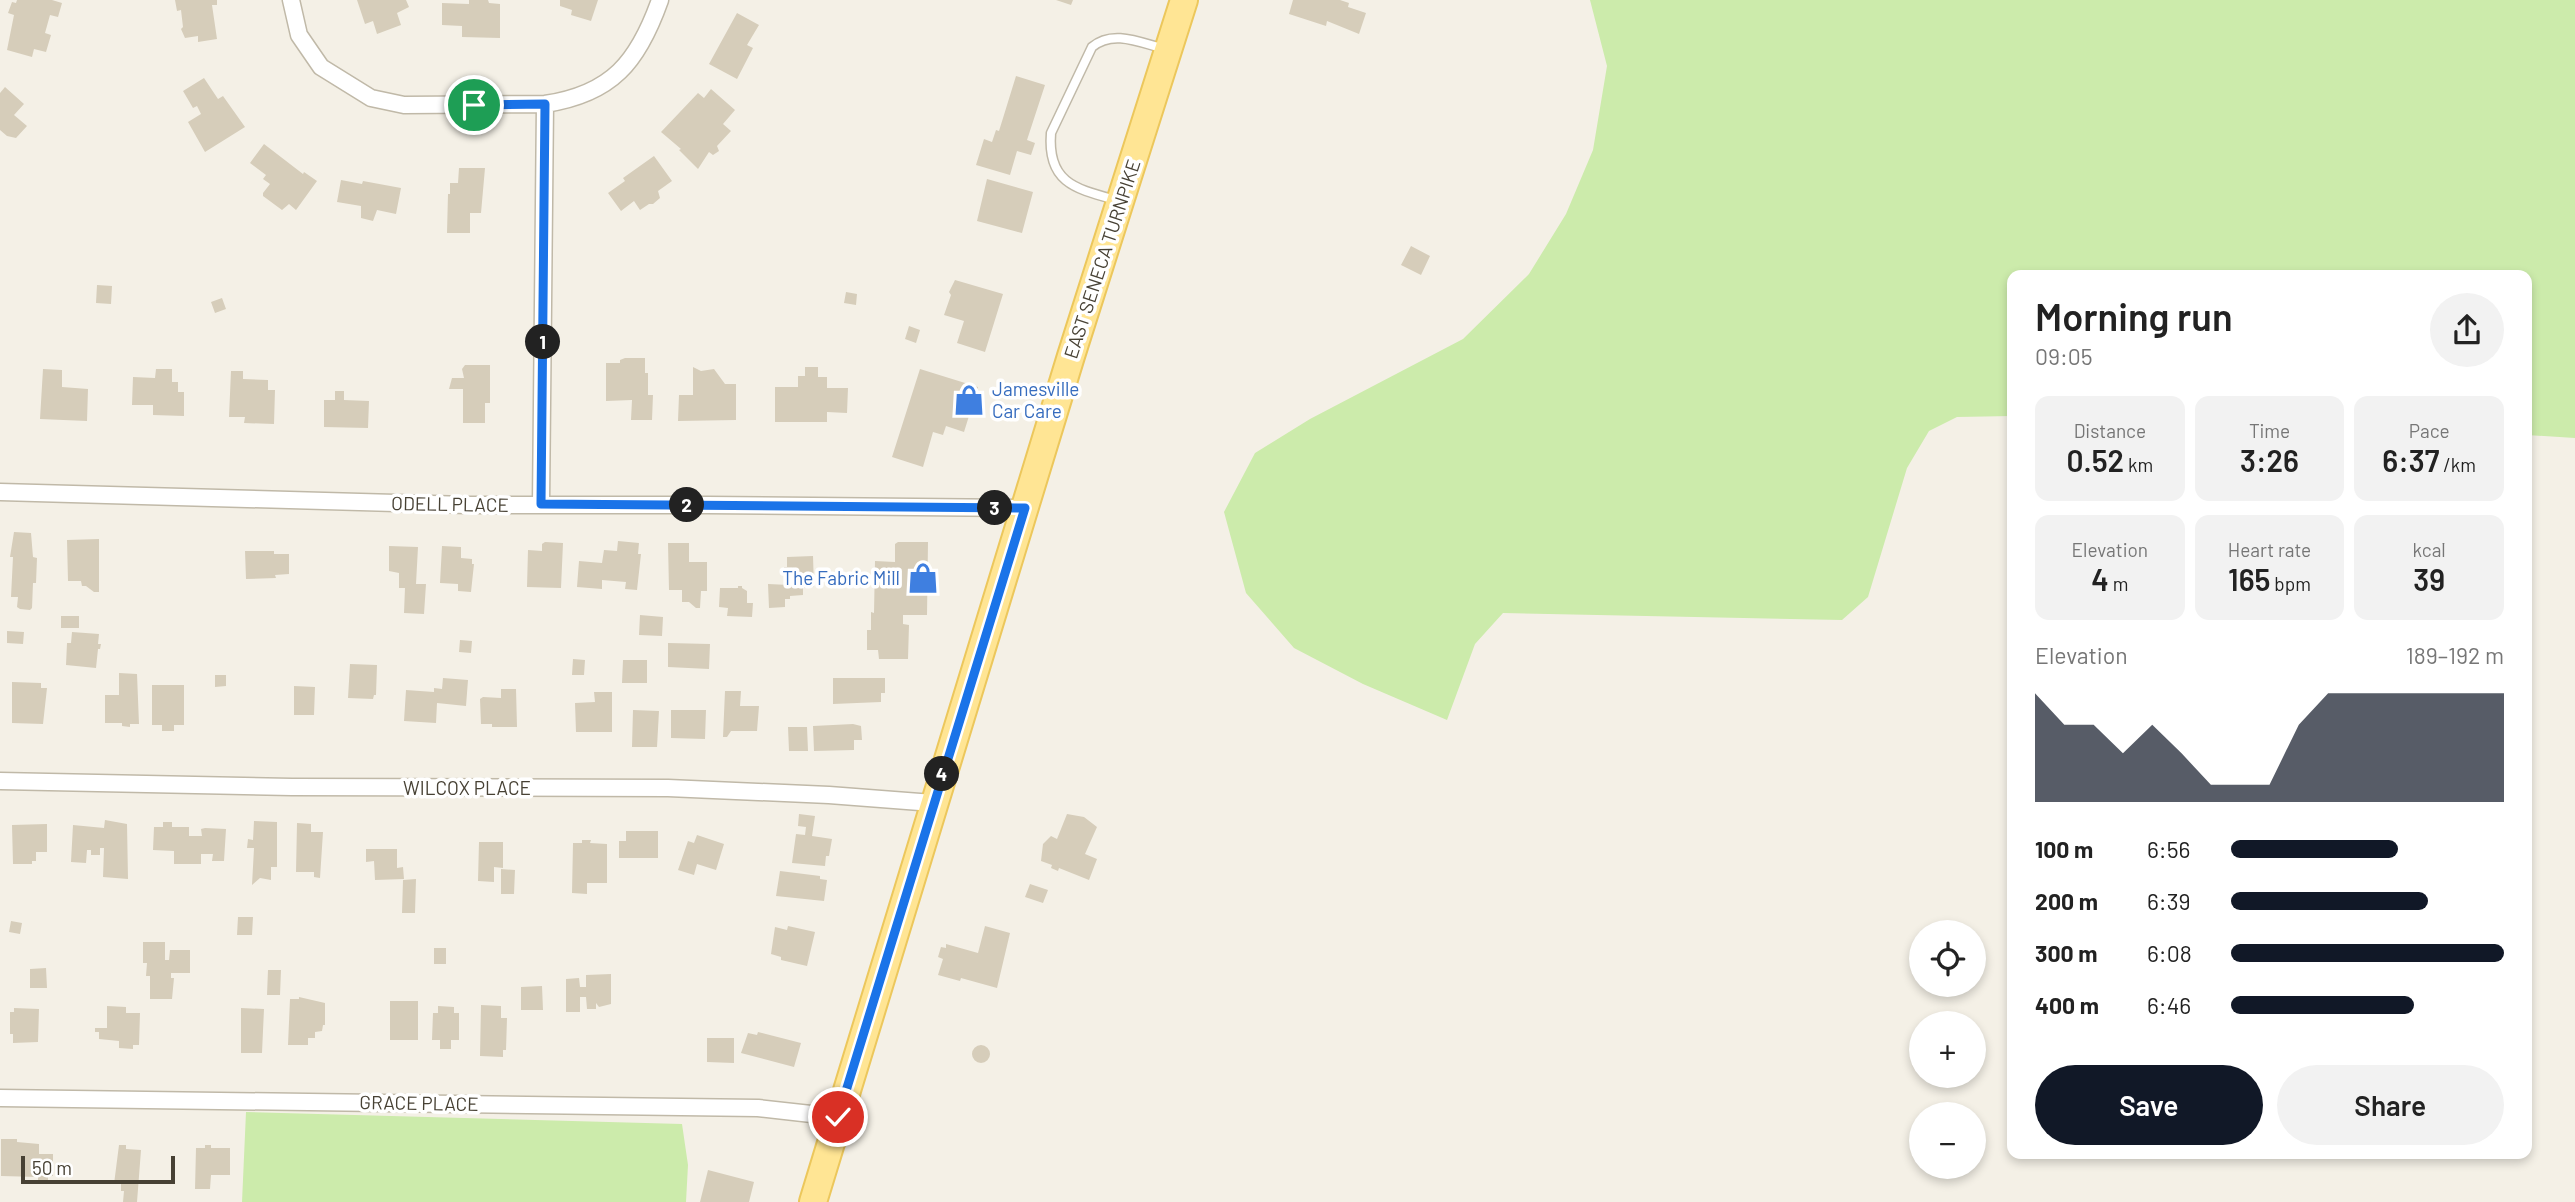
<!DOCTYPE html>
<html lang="en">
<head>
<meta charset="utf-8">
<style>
  :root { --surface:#fff; --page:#f2f2f2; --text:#222; --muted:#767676; --accent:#111827 }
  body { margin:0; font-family:Barlow,sans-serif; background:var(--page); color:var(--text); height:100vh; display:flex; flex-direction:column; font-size:26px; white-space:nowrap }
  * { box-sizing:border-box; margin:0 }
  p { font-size:23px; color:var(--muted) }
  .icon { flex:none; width:38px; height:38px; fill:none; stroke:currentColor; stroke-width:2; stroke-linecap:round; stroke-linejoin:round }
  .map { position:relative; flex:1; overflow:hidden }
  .side { position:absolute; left:2007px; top:270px; width:525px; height:889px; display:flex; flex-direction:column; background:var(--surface); border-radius:14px; box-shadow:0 4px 10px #0003 }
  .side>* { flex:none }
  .tools { position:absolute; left:1909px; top:920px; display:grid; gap:14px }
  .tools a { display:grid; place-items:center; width:77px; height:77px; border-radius:50%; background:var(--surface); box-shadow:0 4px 10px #0003; font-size:35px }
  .scale { position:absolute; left:21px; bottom:18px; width:154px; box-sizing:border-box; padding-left:7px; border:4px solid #474134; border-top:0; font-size:19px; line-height:24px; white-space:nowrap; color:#474134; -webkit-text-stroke:5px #fff; paint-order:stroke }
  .pin { position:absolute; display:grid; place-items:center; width:60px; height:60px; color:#fff; margin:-30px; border:4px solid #fff; border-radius:50%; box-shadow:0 2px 7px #0007 }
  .km { position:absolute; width:35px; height:35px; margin:-18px; border-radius:50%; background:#222; color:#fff; font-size:19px; line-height:35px; text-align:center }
  .round { display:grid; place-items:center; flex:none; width:74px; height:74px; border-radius:37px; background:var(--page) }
  .overview { display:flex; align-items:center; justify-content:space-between; height:119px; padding:0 28px }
  h1 { font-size:38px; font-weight:600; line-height:52px }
  .figures { display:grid; grid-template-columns:repeat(3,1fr); gap:10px; height:119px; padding:7px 28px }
  .figures div { display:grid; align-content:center; border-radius:14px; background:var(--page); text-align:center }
  .figures b { font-size:30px; font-weight:600 }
  .figures small { font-size:19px; font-weight:400 }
  .figures p { font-size:19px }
  .chart { height:196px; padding:14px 28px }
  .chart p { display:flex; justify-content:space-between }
  .chart svg { width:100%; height:126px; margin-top:7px; fill:var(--accent); opacity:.7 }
  .cta { display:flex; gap:14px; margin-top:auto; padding:14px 28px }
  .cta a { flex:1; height:80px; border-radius:42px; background:var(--accent); color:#fff; font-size:28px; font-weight:600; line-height:80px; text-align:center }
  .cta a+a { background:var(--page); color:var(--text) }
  ul { padding:0 28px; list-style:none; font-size:23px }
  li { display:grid; grid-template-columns:112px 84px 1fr; align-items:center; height:52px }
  li i { height:18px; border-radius:9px; background:var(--accent) }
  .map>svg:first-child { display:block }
</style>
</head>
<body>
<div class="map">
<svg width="2575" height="1202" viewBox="0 0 2575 1202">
  <rect width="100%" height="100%" fill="#f4f0e6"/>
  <path fill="#ccebab" d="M1590 0H2575V438L2527 435V275H2012V416L1957 417 1929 431 1907 468 1868 597 1842 620 1503 613 1475 644 1447 720 1363 684 1294 648 1246 593 1224 512 1255 453 1310 419 1463 339 1529 274 1566 214 1593 150 1607 66Z
    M246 1112 682 1124 688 1165 686 1202H242Z"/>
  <path fill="#d6cdba" d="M17 0H52L62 3 58 17 50 15 45 33 51 35 46 52 34 49 32 57 7 50 14 15 8 13 12 2 16 3Z
    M175 0H217V5H212L217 39 198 42V36L185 38 181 29 183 27 181 10 177 11Z
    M357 0H406L409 7 397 13 401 25 377 34 373 21 365 24Z
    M469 0H488L489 3 500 4V38L462 37V26L442 25V3L469 4Z
    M560 0H598L591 21 571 15 572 10 560 6Z
    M1056 0H1073L1071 5Z
    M1293 0H1340L1349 3 1348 7 1366 13 1359 34 1327 21 1326 26 1289 14Z
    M737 13 759 25 747 45 753 48 737 79 709 64Z
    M1016 76 1045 85 1027 140 1035 143 1031 155 1017 151 1010 175 976 165 984 139 992 142 996 130 999 131Z
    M204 78 218 99 223 96 245 127 205 152 188 122 201 114 197 106 193 108 183 91Z
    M5 87 24 104 14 115 27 126 16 138 7 136 0 130V93Z
    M711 89 735 110 723 124 731 131 717 146 719 151 713 155 709 152 698 169 679 150 681 149 661 132 698 93 704 98Z
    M264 144 303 174 304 172 317 181 296 210 289 204 282 210 263 196V193L270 184 263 179 266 175 250 163Z
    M654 156 672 181 658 191 660 198 653 204H649L640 210 634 201 621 211 608 193 625 181 623 178Z
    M459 168H485L481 213H470V233H447L448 194H450V183H458Z
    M987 179 1033 192 1022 233 977 221Z
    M341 180 362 184 363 181 401 188 396 214 377 210 373 221 361 218V206L337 202Z
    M1411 246 1430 256 1421 275 1401 265Z
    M955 280 1003 294 985 352 957 343 964 321 944 315 951 295 949 292Z
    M97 285 112 286 111 304 96 303Z
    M846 292 857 294 856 305 844 303Z
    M222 298 226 309 215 313 211 302Z
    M909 326 920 330 916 343 905 339Z
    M625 358H645V373H648V395H653L652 420H631L632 400 606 401V363H620V360Z
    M465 365H490V403H485V423H463V389H449L452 378H464L462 369Z
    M693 367 701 371 714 369 725 384H736V420L678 421 679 395H693Z
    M805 367H818V377H827V388H848L847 413 827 412V422H775V387H798V376H805Z
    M43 369 62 370V387L88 389 87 421 40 419Z
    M156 369H172V382H178V392H184V416L153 415V405H132L133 377 155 378Z
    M920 369 978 387 964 432 946 426 943 435 933 432 923 467 892 457Z
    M231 371H243V379L268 380V390H275L274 424 244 423 245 417H229Z
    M335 391H344V400L369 401 368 428 324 427V400H335Z
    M14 532 31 533 33 557 37 558 36 583H33L32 608 30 610 20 609 17 607 18 597H11L13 557H10Z
    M99 539V592H94L86 586H82L81 581H68L67 540Z
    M618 541 639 543 638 554H641L637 590 625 589 626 582 602 580V589L577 587 579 561 602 563 604 550 617 551Z
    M545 542 563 543 561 588 527 587 528 550 542 551V544Z
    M898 542H928L927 615H903V624L909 625 908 659H879L878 650H867V630H871V612L874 613 875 561 895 562V544Z
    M668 543H689V562H707V591H701L700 608H696L689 602H682V590H669Z
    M389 546 418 547 416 584H426L424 614 404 613 405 588H399V573L389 571Z
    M442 546 461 547V558L472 559V564H474L471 592 458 591V584L440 583Z
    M245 551H274V554H289V574L275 575 276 578 246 579Z
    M813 556 814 587 803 588V595L790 596V599H785V607L769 608 768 584 789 585 788 576H784V567H787V557Z
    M738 586H742V588L747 591V603H753L752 617 727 616 728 608 719 607 720 588H738Z
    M640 615 663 617 662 636 639 635Z
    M61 616H79V628H61Z
    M7 631 24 632 23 644 7 643Z
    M72 632 99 634 98 644H101L100 649H98L96 668 66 665 67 643H71Z
    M460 640 472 641 471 653 459 652Z
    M668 643 710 644 709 669 668 667Z
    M573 659 585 660 584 675H572Z
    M623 660H647V683H622Z
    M350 664 377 665 376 695H374L373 699 348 698Z
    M119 673 137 674 139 724H130V727L122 726V723H105V695H119Z
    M215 675H226V686L215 687Z
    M443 678 468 680 466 706 437 703 436 723 404 721 406 690 434 692V688L442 689Z
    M833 678H885V693H881V702L833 704Z
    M12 682 41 683V688H47L43 724 12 723Z
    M152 685H184V725H174V731H162V725H152Z
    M294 686 315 687 314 715H294Z
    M501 689H516L517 727H492V724H481L480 699 483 697 501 698Z
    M725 691H741L740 706H759L757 731H731L727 737H723Z
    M594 692H612V732H576L575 703 595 702Z
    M633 710 659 711 657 747H632Z
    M671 710H706L705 739 671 738Z
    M853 724 861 726 862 740H854V750L814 751 813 726Z
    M788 727H807L808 751H789Z
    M799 814 815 816 812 836 832 839 829 856H826L825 866 792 863 796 834 805 835 806 827 798 826Z
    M1067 814 1084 817 1097 827 1085 854 1097 859 1089 880 1059 868 1058 871 1051 868 1052 865 1041 861 1043 844 1051 836 1057 839Z
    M105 820 127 824 128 879 103 877 104 848H100V855H91V850H87L86 863 71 862 73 825 104 828Z
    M254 821 277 822V867H271V880L260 878 252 885 254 848H247L248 839 253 840Z
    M163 822H172V827H189V836H202L201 829 205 828 226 829 224 861H212L213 854H201V864H174V851L153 850 154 827H163Z
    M297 823 311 824V832H323L320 878 314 877V872H296Z
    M47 824V852H36V861H32V864H13L12 825Z
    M626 831H658V858H619V841H626Z
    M697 835 724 844 716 870 697 864 694 875 678 870 688 841 694 843Z
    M582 840H591L590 843 607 844V883H587V894L572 893 573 843H582Z
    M479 842H503V868L494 867V882L478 881Z
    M366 849H397V868L403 867 404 879 375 880 374 861 366 862Z
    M501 869 515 870 514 894H501Z
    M780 871 820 876V879L827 880 824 901 776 896Z
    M416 879 415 913H402L403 880Z
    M1030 884 1048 890 1043 903 1025 897Z
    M238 917H253L252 935H237Z
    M11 921 22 923 20 934 9 932Z
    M788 926 815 932 807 966 781 960V957L771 954 775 927 787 930Z
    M985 926 1010 933 997 988 961 978 960 981 938 975 943 959 938 957 941 947 946 948V944L978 953Z
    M143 942H165V960H169L170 950H190V973H171V978H174L172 999H150V976H146L147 963H143Z
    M434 948H446V964H434Z
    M46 968 47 988H30V969Z
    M268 970H281L280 995H267Z
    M611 974V1004L599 1007 596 1003V1009H587L586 997H580V1012H566V979L579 978 580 987H586V975Z
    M542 986 543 1010H521V987Z
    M299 997 325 1003V1025H323L322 1031 315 1032V1038H308V1045H288L290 999H299Z
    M390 1001H418V1040H390Z
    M481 1005 501 1006V1018H507L506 1050H503V1057L480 1056Z
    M107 1006 126 1007V1013H140L139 1045H133V1049L119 1048V1041L99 1039V1032H95V1028H107Z
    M438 1006 454 1007V1013H459V1040H451V1049H440V1040H432L433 1013H438Z
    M14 1008 39 1009 38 1042 13 1043V1034H10V1012H14Z
    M241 1008 264 1009 262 1053H241Z
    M758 1032 801 1043 794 1067 741 1053 748 1033 757 1035Z
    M707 1038H734V1063L707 1062Z
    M972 1054a9 9 0 1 1 18 0a9 9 0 1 1-18 0Z
    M1 1139H17V1142L39 1144V1154H53V1176H48V1184H38V1177L1 1176Z
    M119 1145H126V1149L141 1150 137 1202H123L124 1191H121V1184H114Z
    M205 1145H211V1148H230V1175H211L210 1189H195L196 1148H205Z
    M708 1170 754 1182 749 1202H700Z"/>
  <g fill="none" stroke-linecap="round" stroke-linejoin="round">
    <defs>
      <path id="service" d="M1116 200C1076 189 1047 183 1051 133L1092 47C1113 29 1141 43 1165 49"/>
      <path id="minor" d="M291 0 299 35 321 67 371 98 404 105 545 104C612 94 638 62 660 0
        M0 492 467 505H707L1025 508
        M541 504 545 104
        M0 781 292 787 668 788 829 795 933 803
        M0 1098 758 1108 838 1117"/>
      <path id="primary" d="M813 1202 1071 356 1184 0"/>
    </defs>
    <use href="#service" stroke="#c0b9a8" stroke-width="11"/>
    <use href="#minor" stroke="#c0b9a8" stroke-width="19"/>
    <use href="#primary" stroke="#ecc75c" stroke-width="30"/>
    <use href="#service" stroke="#fff" stroke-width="8"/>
    <use href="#minor" stroke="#fff" stroke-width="16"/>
    <use href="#primary" stroke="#ffe594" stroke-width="26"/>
  </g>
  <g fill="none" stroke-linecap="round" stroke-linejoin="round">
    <defs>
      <path id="route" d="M474 105 545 104 541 504 1025 508 838 1117"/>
    </defs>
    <use href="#route" stroke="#fff" stroke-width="14"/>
    <use href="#route" stroke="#1a73e8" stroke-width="9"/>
  </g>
  <defs>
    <symbol id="shop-bare" viewBox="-9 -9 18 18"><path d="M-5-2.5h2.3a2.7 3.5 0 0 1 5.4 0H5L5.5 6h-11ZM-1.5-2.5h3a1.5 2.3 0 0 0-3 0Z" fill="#3f7fe0" stroke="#fff" stroke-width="2.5" paint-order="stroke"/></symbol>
  </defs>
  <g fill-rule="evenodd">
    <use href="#shop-bare" x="947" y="378" width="44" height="44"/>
    <use href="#shop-bare" x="901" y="556" width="44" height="44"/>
  </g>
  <g text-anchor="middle" stroke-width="7" stroke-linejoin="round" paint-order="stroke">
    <g font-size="19" fill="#474134" stroke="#fff">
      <text transform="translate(1102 259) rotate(-72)" y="7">EAST SENECA TURNPIKE</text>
      <text transform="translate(450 504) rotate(1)" y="7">ODELL PLACE</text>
      <text x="467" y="795">WILCOX PLACE</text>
      <text transform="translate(419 1103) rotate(1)" y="7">GRACE PLACE</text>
    </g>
    <g font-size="19" fill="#366cbe" stroke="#fff" text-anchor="start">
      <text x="992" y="396">Jamesville<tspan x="992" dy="22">Car Care</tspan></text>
      <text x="900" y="585" text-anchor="end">The Fabric Mill</text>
    </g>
  </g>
</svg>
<div class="tools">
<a><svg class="icon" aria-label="locate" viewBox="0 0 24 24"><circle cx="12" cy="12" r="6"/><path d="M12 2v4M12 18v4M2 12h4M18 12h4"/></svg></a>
<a>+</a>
<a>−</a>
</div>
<div class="scale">50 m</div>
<div class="pin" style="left:474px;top:105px;background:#1e9e55"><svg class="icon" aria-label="arrive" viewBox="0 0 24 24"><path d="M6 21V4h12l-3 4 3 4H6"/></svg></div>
<div class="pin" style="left:838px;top:1117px;background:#d93025"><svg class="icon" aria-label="check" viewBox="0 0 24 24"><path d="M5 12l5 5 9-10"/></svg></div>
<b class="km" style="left:543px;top:342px">1</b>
<b class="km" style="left:687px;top:505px">2</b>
<b class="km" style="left:995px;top:508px">3</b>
<b class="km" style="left:942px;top:774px">4</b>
<section class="side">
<div class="overview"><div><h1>Morning run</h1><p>09:05</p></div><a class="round"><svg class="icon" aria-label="share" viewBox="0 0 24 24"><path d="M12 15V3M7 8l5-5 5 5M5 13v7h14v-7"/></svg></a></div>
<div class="figures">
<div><p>Distance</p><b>0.52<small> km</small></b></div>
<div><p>Time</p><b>3:26</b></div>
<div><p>Pace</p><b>6:37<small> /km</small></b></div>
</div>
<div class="figures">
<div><p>Elevation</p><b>4<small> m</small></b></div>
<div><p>Heart rate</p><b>165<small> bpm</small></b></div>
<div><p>kcal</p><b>39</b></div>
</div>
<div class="chart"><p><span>Elevation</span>189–192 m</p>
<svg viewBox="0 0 160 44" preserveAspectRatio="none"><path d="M0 44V6L10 17L20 17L30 27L40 17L50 27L60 38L70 38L80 38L90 17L100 6L110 6L120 6L130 6L140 6L150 6L160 6V44z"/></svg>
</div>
<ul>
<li><b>100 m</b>6:56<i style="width:61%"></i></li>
<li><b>200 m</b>6:39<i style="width:72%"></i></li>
<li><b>300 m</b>6:08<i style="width:100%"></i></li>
<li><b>400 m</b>6:46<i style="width:67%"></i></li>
</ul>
<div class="cta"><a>Save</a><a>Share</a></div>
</section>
</div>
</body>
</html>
